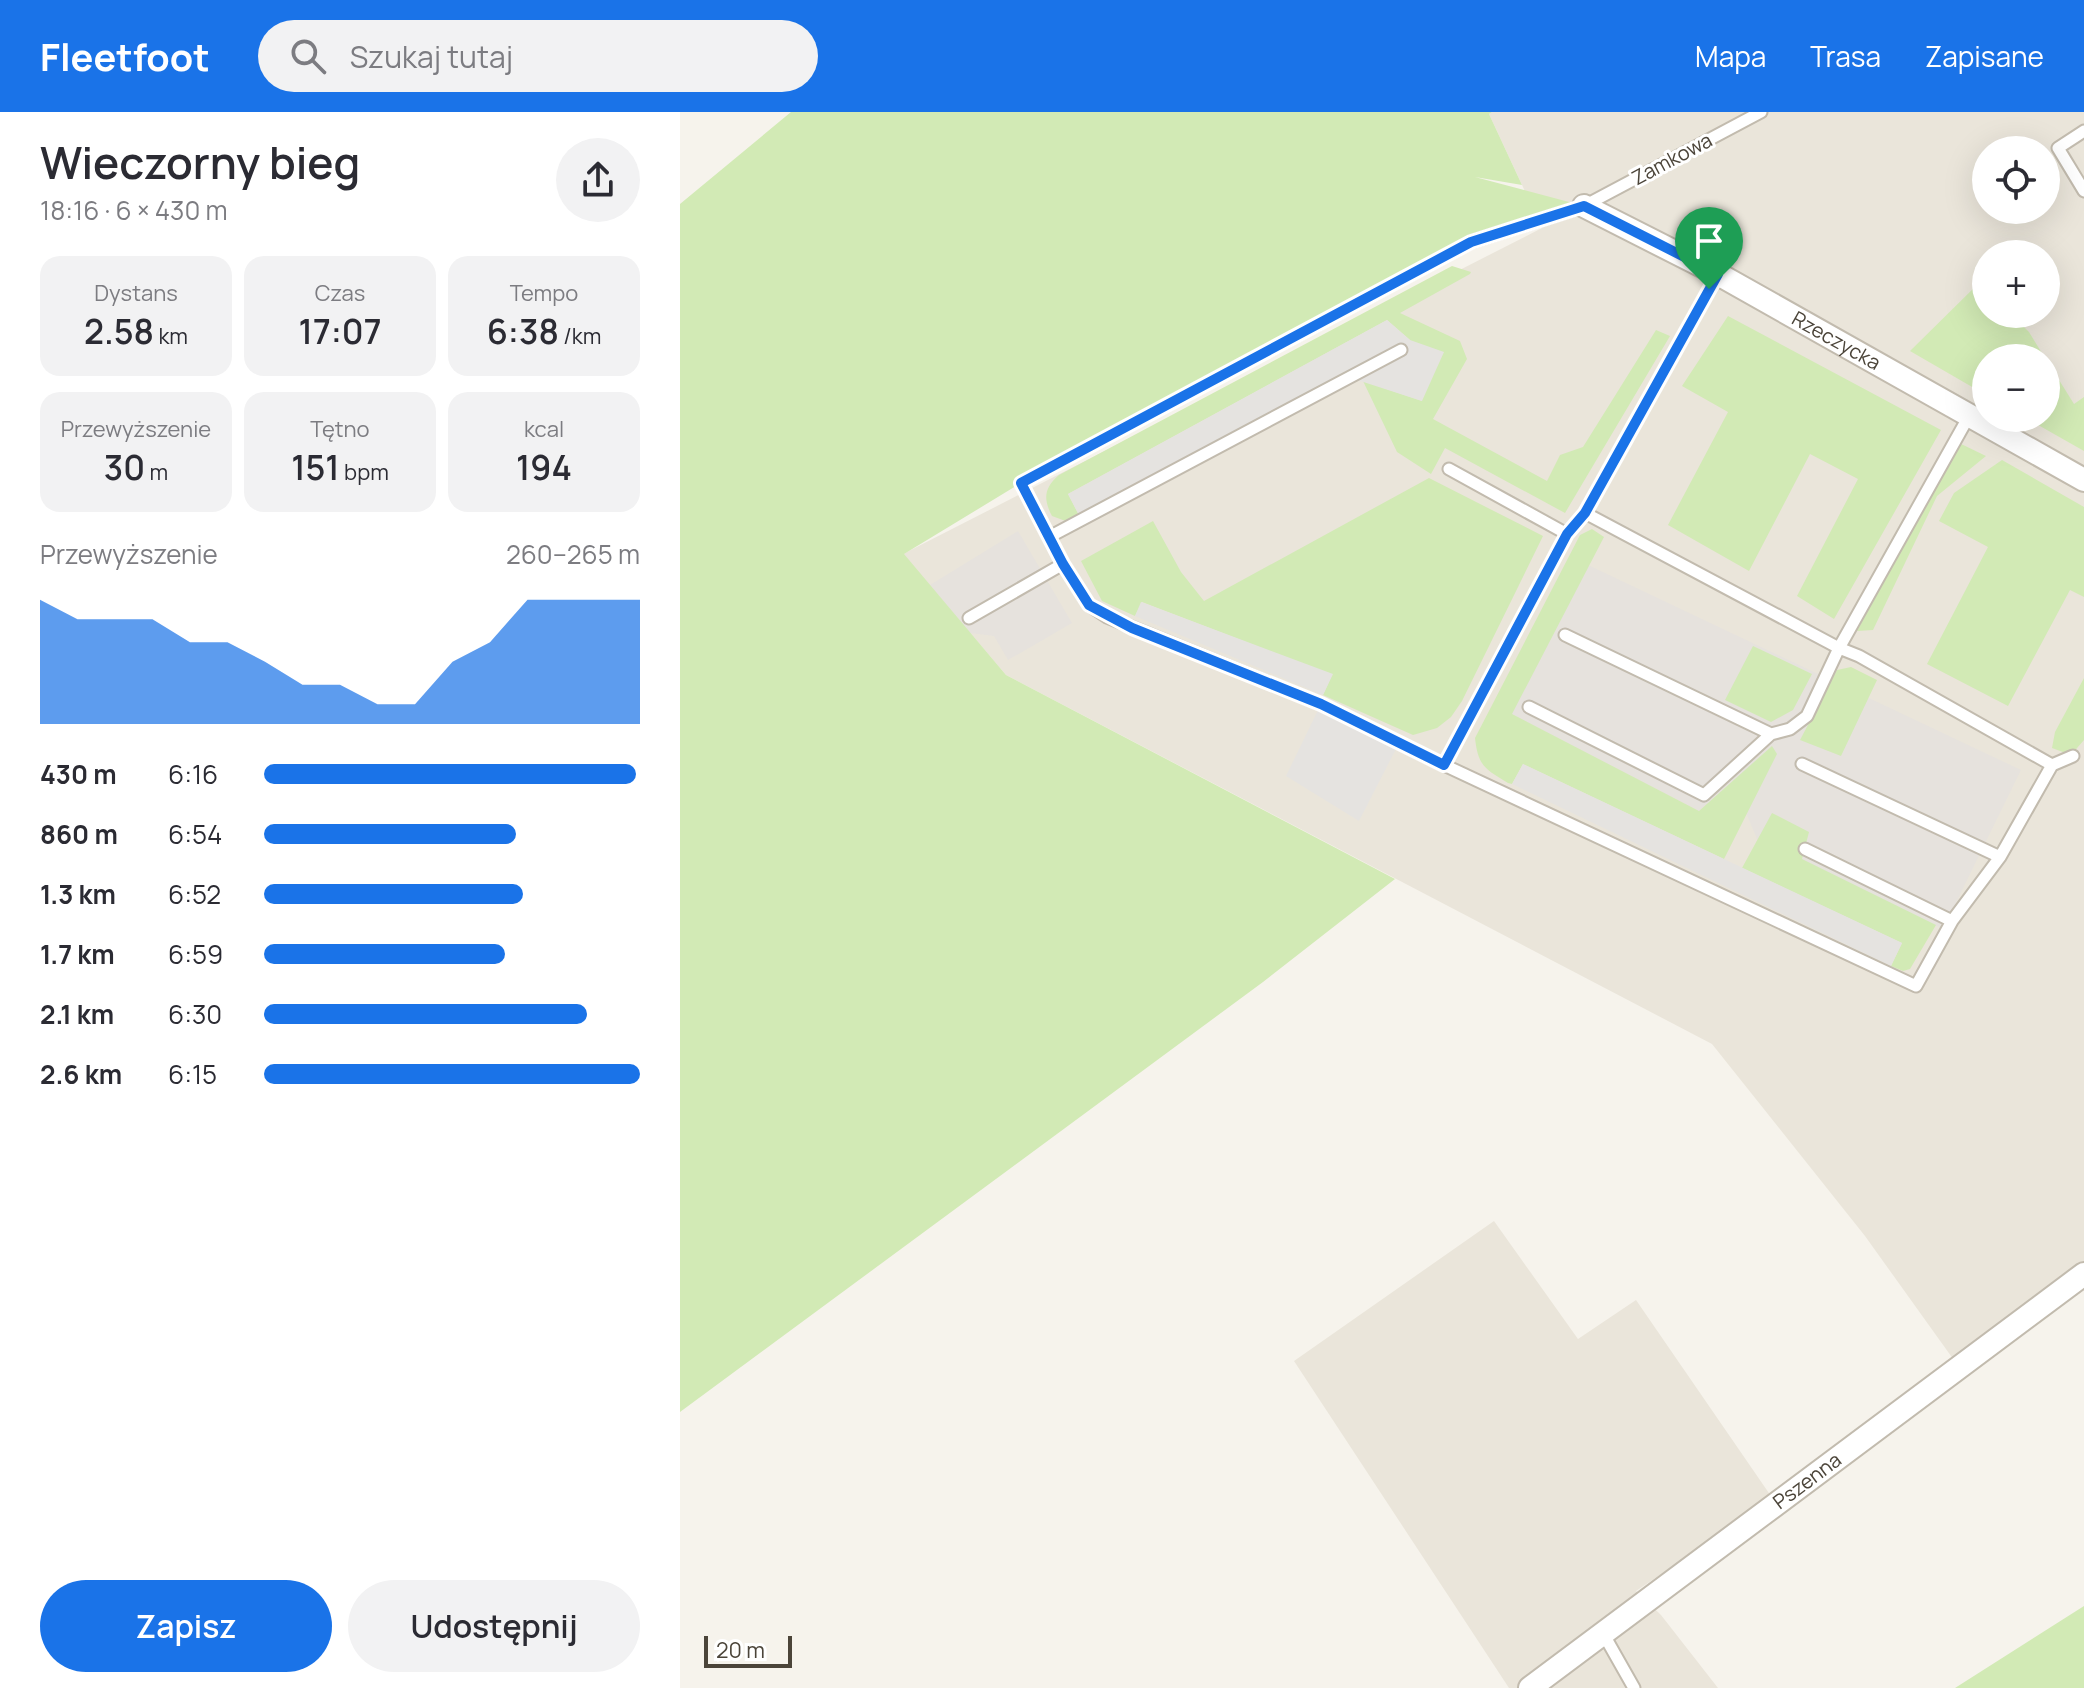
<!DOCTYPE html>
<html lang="pl">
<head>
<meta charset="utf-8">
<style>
  :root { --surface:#fff; --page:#f2f2f3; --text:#2b2b33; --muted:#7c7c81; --accent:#1a73e8 }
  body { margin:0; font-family:Manrope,sans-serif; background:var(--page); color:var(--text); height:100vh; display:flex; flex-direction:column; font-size:30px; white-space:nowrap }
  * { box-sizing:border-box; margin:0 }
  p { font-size:26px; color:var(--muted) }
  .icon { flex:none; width:44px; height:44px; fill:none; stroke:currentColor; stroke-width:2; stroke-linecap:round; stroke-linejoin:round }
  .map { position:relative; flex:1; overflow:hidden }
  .details { display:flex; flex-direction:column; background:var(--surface); width:680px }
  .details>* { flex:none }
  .controls { position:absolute; left:1292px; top:24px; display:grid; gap:16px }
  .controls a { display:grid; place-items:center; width:88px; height:88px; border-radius:50%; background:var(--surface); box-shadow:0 8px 32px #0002; font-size:40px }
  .scale { position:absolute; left:24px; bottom:20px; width:88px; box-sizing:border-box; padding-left:8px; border:4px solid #4b4439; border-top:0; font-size:22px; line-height:28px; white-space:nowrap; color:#4b4439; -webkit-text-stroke:6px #fff; paint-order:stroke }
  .pin { position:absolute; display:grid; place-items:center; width:68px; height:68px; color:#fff; margin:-82px -34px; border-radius:50% 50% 50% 0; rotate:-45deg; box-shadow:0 0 8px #0007 }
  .pin .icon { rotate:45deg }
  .round { display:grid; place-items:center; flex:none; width:84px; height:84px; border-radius:42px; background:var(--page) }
  .overview { display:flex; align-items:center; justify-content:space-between; height:136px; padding:0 40px }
  h1 { font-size:44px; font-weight:600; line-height:60px }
  .stats { display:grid; grid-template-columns:repeat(3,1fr); gap:12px; height:136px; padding:8px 40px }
  .stats div { display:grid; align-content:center; border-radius:20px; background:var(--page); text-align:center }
  .stats b { font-size:34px; font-weight:600 }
  .stats small { font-size:22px; font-weight:400 }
  .stats p { font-size:22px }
  .chart { height:224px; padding:16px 40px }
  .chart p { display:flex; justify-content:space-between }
  .chart svg { width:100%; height:144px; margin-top:8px; fill:var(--accent); opacity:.7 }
  .action { display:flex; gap:16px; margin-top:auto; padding:16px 40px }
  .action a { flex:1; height:92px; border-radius:48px; background:var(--accent); color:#fff; font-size:32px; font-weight:600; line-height:92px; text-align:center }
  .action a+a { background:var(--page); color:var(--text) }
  ul { padding:0 40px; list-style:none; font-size:26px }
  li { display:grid; grid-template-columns:128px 96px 1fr; align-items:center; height:60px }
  li i { height:20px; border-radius:10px; background:var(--accent) }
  header { display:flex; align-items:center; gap:48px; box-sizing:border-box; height:112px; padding:0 40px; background:var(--accent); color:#fff }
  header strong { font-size:38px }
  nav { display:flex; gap:44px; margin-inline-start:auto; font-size:28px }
  .search { width:560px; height:72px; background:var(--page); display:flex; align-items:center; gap:20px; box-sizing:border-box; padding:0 28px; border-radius:44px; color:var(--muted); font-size:30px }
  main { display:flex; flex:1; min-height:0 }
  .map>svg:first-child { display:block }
</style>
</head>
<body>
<header>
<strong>Fleetfoot</strong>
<div class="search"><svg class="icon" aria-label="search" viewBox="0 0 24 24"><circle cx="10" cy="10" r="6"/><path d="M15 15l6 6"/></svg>Szukaj tutaj</div>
<nav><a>Mapa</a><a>Trasa</a><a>Zapisane</a></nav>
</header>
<main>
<section class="details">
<div class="overview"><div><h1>Wieczorny bieg</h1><p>18:16 · 6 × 430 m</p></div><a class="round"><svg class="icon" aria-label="share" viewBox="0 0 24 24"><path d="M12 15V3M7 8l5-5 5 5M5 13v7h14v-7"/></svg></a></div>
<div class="stats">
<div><p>Dystans</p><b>2.58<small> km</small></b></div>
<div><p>Czas</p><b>17:07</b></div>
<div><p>Tempo</p><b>6:38<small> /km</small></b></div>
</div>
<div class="stats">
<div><p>Przewyższenie</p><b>30<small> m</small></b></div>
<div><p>Tętno</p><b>151<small> bpm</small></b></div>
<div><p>kcal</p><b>194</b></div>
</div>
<div class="chart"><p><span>Przewyższenie</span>260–265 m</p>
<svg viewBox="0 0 160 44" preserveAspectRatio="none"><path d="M0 44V6L10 12L20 12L30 12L40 19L50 19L60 25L70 32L80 32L90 38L100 38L110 25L120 19L130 6L140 6L150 6L160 6V44z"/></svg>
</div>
<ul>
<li><b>430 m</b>6:16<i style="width:99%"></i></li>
<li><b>860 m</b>6:54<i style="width:67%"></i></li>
<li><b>1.3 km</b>6:52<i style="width:69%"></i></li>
<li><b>1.7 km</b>6:59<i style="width:64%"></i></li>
<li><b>2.1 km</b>6:30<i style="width:86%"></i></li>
<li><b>2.6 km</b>6:15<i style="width:100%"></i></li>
</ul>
<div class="action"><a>Zapisz</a><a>Udostępnij</a></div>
</section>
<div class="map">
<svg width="1404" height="1576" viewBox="0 0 1404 1576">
  <rect width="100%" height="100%" fill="#f6f3ec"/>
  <path fill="#eae5da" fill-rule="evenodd" d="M812 0H1404V1153L1276 1251 1185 1124 1032 932 326 563 223 442 862 116 809 2ZM1306 38H1366V98H1306ZM1306 142H1366V202H1306ZM1306 246H1366V306H1306Z
    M814 1109 898 1227 956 1188 1093 1387 956 1479 981 1503 1038 1576H829L614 1249Z"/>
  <path fill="#e6e2dd" d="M338 419 392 511 328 548 314 524 290 521 250 473Z
    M908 453 1341 658 1263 817 1077 727 1053 669 1019 699 829 601Z"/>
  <path fill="#d2eab5" d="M111 0H812L809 2 842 73 795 65 904 94 791 130 341 371 224 442 326 563 715 767 583 870 0 1300V92Z
    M772 154 791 160 790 162 720 201 780 229 787 247 753 307 867 369 880 343 903 335 976 218 990 224 885 401 765 336 751 362 717 340 683 269 742 289 730 228 707 208 388 382 402 409 391 411 372 404C363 387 364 376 379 363Z
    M1299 171 1306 178V202H1331L1349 220 1365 246H1306V283L1230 239Z
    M1048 204 1261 318 1154 507 1117 484 1178 367 1130 342 1069 459 988 413 1048 300 1002 274Z
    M1366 247 1394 292 1404 285V339L1346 306H1366Z
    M1277 330 1306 344 1257 384 1193 518 1177 519Z
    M1322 348 1404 395V485L1390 478 1328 594 1247 552 1308 435 1259 409 1274 381Z
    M749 366 863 424 782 589 771 605 757 616 733 623 643 583 652 563 462 490 455 504 422 489 401 449 473 409 501 460 524 489Z
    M912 417 924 425 832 602 1019 699 1092 634 1097 642 1044 747 843 652 832 672 828 671C805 657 798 654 795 626L900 423Z
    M1073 534 1132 562 1113 598 1091 610 1045 588Z
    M1171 555 1197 568 1161 644 1120 628 1157 558Z
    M1404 566V628L1391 643 1372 636 1375 620Z
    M1092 701 1129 720 1122 747 1256 813 1230 857 1223 859 1211 854 1222 831 1062 756Z
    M1404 1494V1576H1275Z"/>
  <path fill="#e5e3e0" d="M707 208 730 228 764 240 742 289 668 265 402 409 388 382Z
    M461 490 653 562 643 583 455 504Z
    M641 592 719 631 679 709 606 664Z
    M843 652 1222 831 1211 854 832 672Z"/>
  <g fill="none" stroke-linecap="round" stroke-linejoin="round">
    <defs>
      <path id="service" d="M1081 0 904 94 791 130 341 371 383 452 409 493 427 505 641 592 764 653 1236 874 1272 809 1320 745 1372 653
        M1404 19 1378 36 1404 79
        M769 357 887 422
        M905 401 1159 536 1179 544 1372 653 1393 644
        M369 425 721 238
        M289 506 383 452
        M885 523 1091 622 1110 617 1127 604 1159 536 1289 304
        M849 595 1024 683 1091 622
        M1122 652 1320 745
        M764 653 887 422 905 401 1038 162
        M1125 737 1272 809
        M924 1523 954 1576"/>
      <g id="minor">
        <path id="s1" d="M904 94 1038 162 1404 368"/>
        <path id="s2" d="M850 1576 1404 1162"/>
      </g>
    </defs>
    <use href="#service" stroke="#c2bbae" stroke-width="15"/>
    <use href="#minor" stroke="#c2bbae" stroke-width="26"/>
    <use href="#service" stroke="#fff" stroke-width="11"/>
    <use href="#minor" stroke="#fff" stroke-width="22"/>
  </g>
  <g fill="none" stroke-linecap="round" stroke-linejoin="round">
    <defs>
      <path id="route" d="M904 94 1038 162 905 401 887 422 764 653 641 592 452 516 409 493 383 452 341 371 791 130Z"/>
    </defs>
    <use href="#route" stroke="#fff" stroke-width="16"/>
    <use href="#route" stroke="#1a73e8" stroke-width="10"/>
  </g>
  <g text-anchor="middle" stroke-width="6" stroke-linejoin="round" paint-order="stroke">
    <g font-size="20" fill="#4b4439" stroke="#fff">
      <text transform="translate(992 47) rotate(-28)" y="7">Zamkowa</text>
      <text dy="7" stroke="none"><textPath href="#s1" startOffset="286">Rzeczycka</textPath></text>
      <text dy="7" stroke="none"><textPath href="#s2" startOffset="346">Pszenna</textPath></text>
    </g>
  </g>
</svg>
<div class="controls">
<a><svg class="icon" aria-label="locate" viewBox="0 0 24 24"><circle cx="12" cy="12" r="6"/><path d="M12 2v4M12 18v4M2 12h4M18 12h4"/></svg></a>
<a>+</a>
<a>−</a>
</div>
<div class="scale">20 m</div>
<div class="pin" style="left:1029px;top:177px;background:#1e9e55"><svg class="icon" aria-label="arrive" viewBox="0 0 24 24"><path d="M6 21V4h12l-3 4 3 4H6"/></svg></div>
</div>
</main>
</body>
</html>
